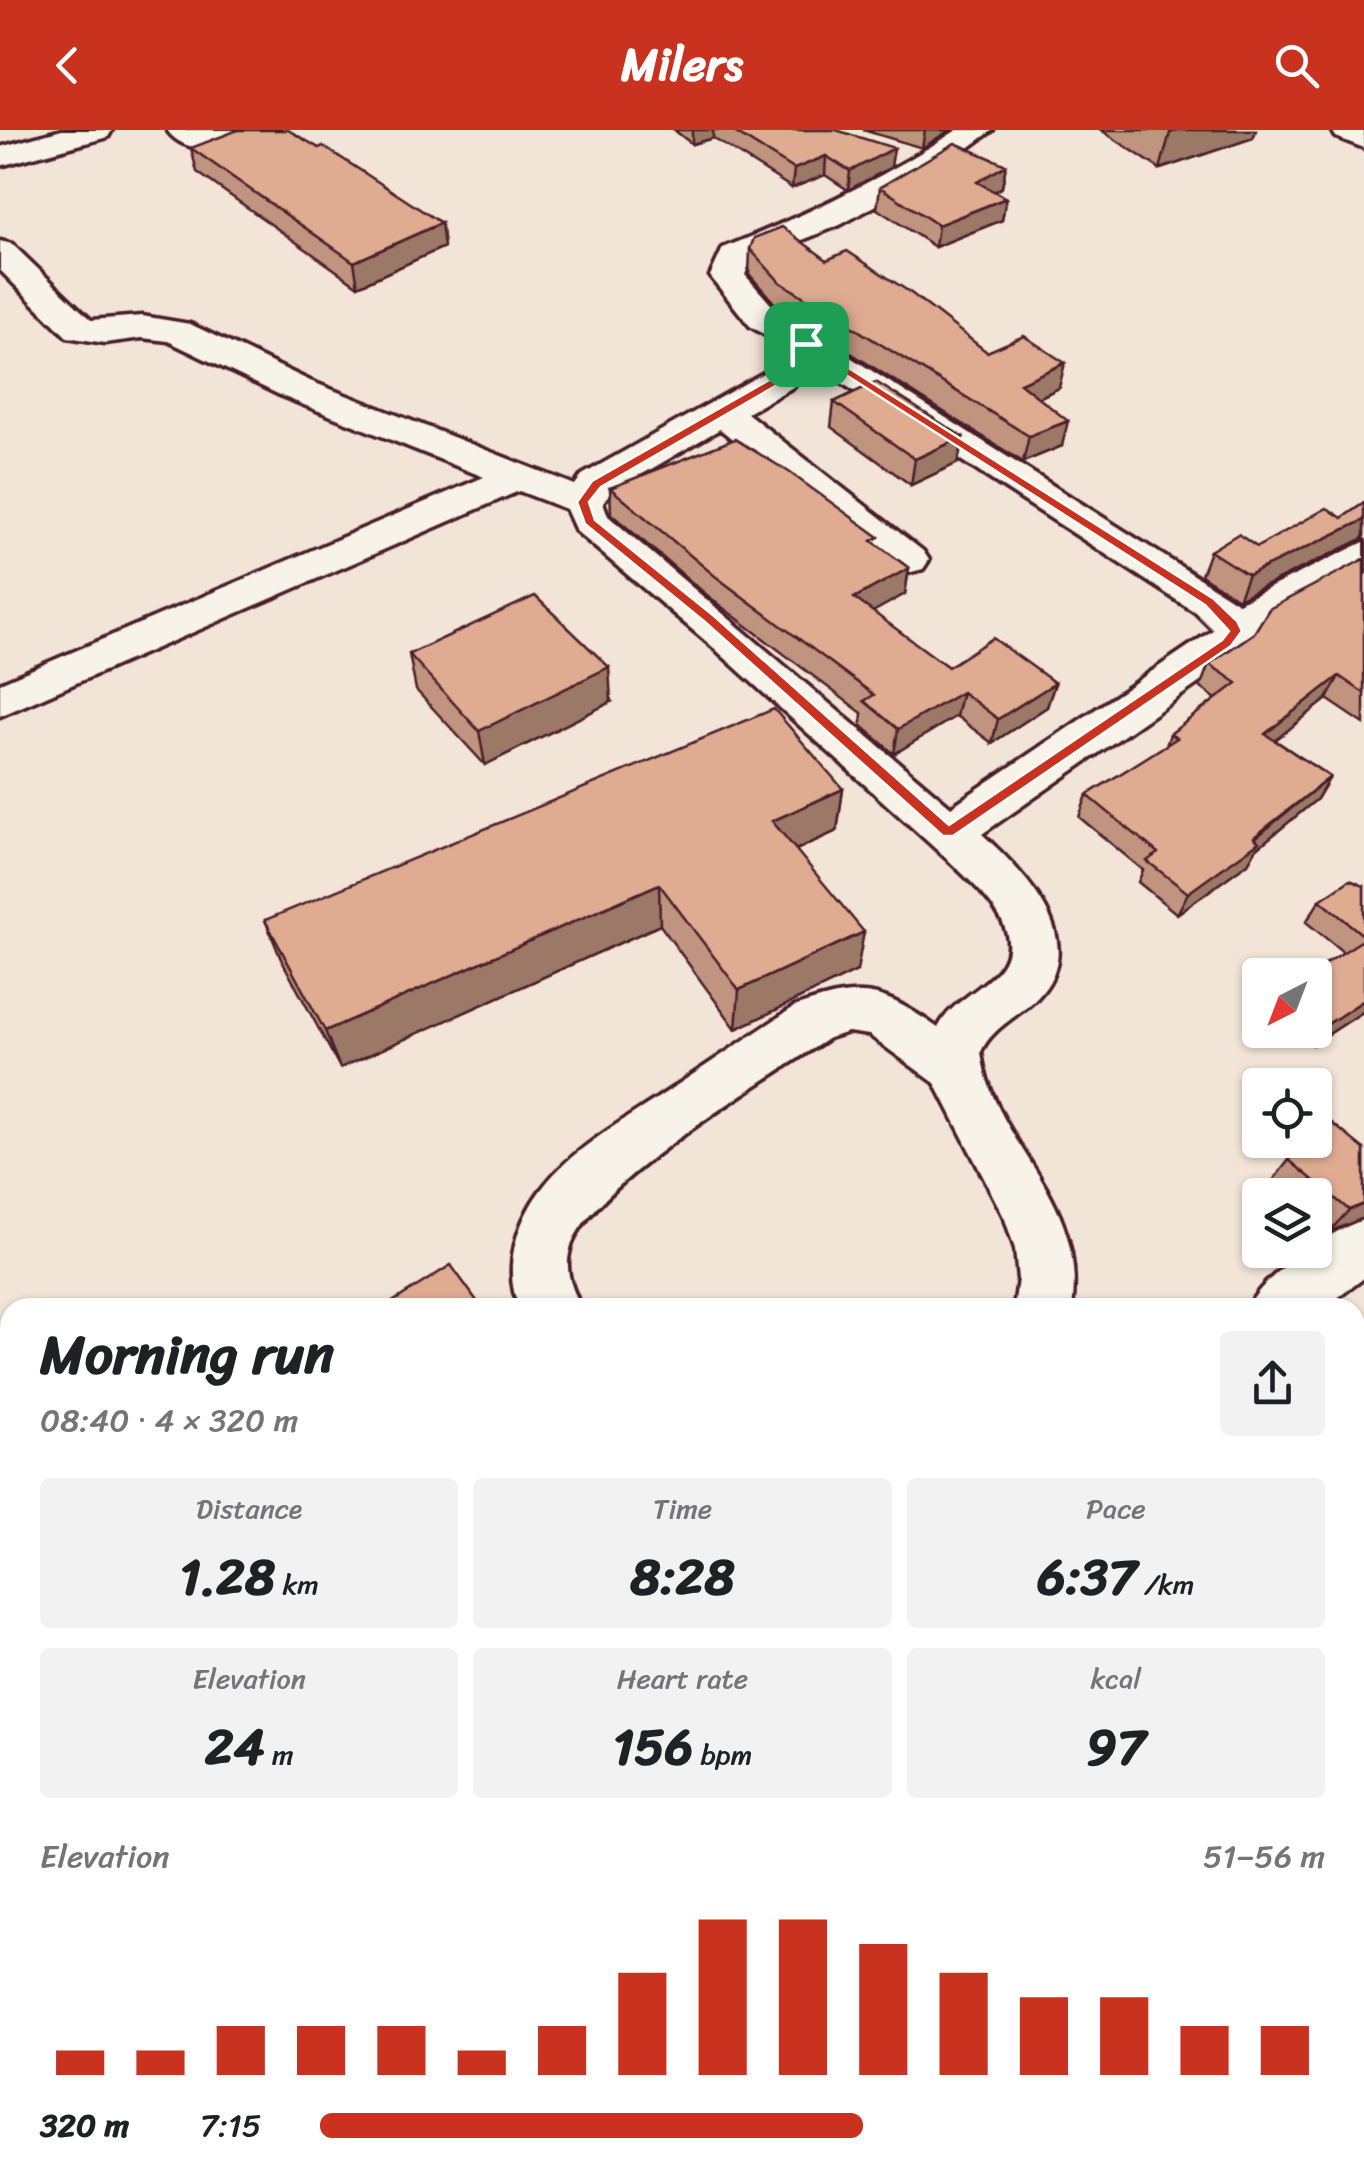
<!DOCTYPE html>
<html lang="en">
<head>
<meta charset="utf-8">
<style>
  :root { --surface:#fff; --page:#f2f2f2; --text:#202124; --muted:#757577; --accent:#c8321e }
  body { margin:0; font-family:Sriracha,sans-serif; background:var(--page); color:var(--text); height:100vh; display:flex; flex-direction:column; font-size:38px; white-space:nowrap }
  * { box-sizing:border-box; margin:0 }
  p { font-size:32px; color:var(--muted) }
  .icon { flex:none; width:55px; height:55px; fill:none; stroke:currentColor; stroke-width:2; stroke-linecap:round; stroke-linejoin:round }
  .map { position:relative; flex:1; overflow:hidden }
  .panel { position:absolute; left:0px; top:1168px; width:1365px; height:888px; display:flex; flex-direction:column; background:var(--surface); border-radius:30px 30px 0 0; box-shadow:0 2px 8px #0004 }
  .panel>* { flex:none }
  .needle { width:65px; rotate:222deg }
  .tools { position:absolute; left:1242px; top:828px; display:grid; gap:20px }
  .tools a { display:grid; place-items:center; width:90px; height:90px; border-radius:10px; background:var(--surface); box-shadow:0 2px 8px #0004; font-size:50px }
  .pin { position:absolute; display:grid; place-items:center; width:85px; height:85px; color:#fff; margin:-42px; border-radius:20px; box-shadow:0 5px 15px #0006 }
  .round { display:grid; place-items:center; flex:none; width:105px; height:105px; border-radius:10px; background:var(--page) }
  .overview { display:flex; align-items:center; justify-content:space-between; height:170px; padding:0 40px }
  h1 { font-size:55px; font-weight:700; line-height:75px }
  .stats { display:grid; grid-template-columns:repeat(3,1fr); gap:15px; height:170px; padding:10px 40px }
  .stats div { display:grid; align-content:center; border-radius:10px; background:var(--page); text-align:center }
  .stats b { font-size:50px; font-weight:700 }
  .stats small { font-size:28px; font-weight:400 }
  .stats p { font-size:28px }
  .chart { height:280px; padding:20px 40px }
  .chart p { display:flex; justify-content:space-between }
  .chart svg { width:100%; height:180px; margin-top:10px; stroke:var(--accent); stroke-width:6 }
  ul { padding:0 40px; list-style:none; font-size:32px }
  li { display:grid; grid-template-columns:160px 120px 1fr; align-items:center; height:75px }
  li i { height:25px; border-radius:12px; background:var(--accent) }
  header { display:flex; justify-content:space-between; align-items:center; height:130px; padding:0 40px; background:var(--accent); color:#fff; font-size:45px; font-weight:700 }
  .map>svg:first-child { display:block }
</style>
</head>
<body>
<header><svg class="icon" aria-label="back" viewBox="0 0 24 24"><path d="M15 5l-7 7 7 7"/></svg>Milers<svg class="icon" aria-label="search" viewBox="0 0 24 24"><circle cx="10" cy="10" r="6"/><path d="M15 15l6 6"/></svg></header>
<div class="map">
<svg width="1364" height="2053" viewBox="0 0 1364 2053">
  <rect width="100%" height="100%" fill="#f2e5d7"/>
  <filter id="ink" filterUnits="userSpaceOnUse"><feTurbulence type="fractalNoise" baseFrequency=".01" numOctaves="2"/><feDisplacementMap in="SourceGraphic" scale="20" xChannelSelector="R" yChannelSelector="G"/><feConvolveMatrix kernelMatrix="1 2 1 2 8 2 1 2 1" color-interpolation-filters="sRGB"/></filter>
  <g filter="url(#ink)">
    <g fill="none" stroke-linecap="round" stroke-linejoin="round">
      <defs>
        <path id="lane" d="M1355 1917 1364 1921V1972L1355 1968Z
          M1364 1992V2043L1353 2046 1350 2053H1301L1305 2045H1355V1995Z
          M875 2045H919L921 2053H877Z"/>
        <path id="street" d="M62 0H112L108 7 0 36V17Z
          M167 0H280L276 7C246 16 189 32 167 0Z
          M957 0H993L930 46 840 95 750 131 745 145 776 180 1238 473 1364 412V442L1256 500 1242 523 982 704C1025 744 1092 811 1037 868 1019 886 991 898 981 922 993 1016 1088 1065 1072 1178H1014L1018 1149 1015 1119 1005 1089 935 953 869 905 848 902 829 908C770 948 588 1055 570 1119 564 1141 572 1158 581 1178H520C501 1140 518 1088 544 1056 571 1021 616 995 653 971 700 940 747 908 794 877 862 854 879 857 938 898 949 876 971 865 989 849 1039 809 980 760 947 729L714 518 576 401 566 379 519 361 0 586V553L484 347 284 267 168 211 142 208 105 213 67 207 0 140V111L12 114 91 190 142 186 190 194 310 251 575 355 582 345 767 241 785 217 750 196 710 146 723 118C806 85 882 49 957 0ZM811 233 1195 482 1213 500 951 677 608 386 603 372 610 363 720 299 893 439 908 443 923 439 929 430 923 421 747 283 793 257Z
          M1332 0H1364V18L1336 7Z
          M1364 1089V1148L1324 1178H1248C1263 1144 1330 1102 1364 1089Z
          M10 1576V1647L0 1651V1580Z
          M1355 1810 1364 1814V1900L1355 1897Z"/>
      </defs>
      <use href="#lane" stroke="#4a1f2b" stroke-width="8"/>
      <use href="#street" stroke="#4a1f2b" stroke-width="7"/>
      <use href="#lane" fill="#f7f3e8" fill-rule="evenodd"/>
      <use href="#street" fill="#f7f3e8" fill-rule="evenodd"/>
    </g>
    <path fill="#c0947e" stroke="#4a1f2b" stroke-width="2.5" d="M674 0H836L891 37 848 60 825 45 792 58 713 8 692 14Z
      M863 0H950L922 18Z
      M1101 0H1256L1253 8 1160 39Z
      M191 18 441 93 444 117 358 156 197 42Z
      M1006 35 1002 57 994 62 1006 68 1002 90 935 117 877 79 880 57Z
      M750 119 827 130 987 222 1059 258 1039 268 1062 316 1023 332 778 177 749 144Z
      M834 272 958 333 911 355 831 297Z
      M610 358 878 415 909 438 905 464 872 482 948 537 1055 553 1047 577 992 613 956 586 894 624 861 595 862 583 714 471 611 384Z
      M1364 373V410L1362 409 1238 469 1201 445 1210 421 1257 417 1342 388Z
      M1364 429V594L1327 569 1275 610 1330 647 1317 669 1256 719 1248 733 1177 784 1138 752 1143 740 1079 687 1087 665 1166 616 1170 604 1216 569 1200 557 1209 534Z
      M409 524 611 572 485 635 416 560Z
      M843 659 837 701 796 720 857 841 736 899 660 795 340 938 281 829 265 790Z
      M1364 756V881L1312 915 1295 900H1315V845L1343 822 1306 792 1320 770Z
      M1364 1019V1088L1329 1102 1315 1091V1065H1284L1271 1053 1289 1030Z
      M1364 1258V1276L1355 1267Z
      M1364 1397V1506L1355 1494V1403Z
      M1364 1617V1689L1355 1678V1624Z
      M962 2045H1322L1312 2053H952Z"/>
    <path fill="#9c7866" stroke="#4a1f2b" stroke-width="2.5" d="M692 0H713V8L692 14Z
      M925 0H950L922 18Z
      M1178 0H1256L1253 8 1160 39 1170 3Z
      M894 18 891 37 848 60 850 41Z
      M826 26 825 45 792 58 794 39Z
      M1006 35 1002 57 973 74 977 52Z
      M1006 68 1002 90 935 117 938 95Z
      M441 93 444 117 358 156 354 132Z
      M1065 233 1059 258 1015 279 1020 253Z
      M1068 291 1062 316 1023 332 1029 306Z
      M963 307 958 333 911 355 915 329Z
      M1364 390V405L1362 409 1238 469 1248 445Z
      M909 438 905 464 851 494 854 468Z
      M609 537 611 572 485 635 479 601Z
      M1339 546 1327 569 1254 627 1265 604Z
      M1055 553 1047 577 992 613 998 589Z
      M962 562 956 586 894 624 898 599Z
      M1330 647 1317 669 1256 719 1248 733 1177 784 1188 763Z
      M843 659 837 701 769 732 772 691Z
      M659 754 660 795 340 938 325 901Z
      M864 802 857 841 736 899 739 860Z
      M1364 870V881L1312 915 1326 895Z
      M1364 1074V1088L1329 1102 1349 1080Z"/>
    <path fill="#dfac92" stroke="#4a1f2b" stroke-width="2.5" d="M238 0H288L319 18 323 16 441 93 354 132 191 18Z
      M731 0H836L894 18 850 41 826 26 794 39Z
      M955 13 1006 35 977 52 1006 68 938 95 880 57Z
      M782 97 827 130 847 121 911 163 987 222 1024 206 1065 233 1020 253 1068 291 1029 306 780 152 750 119 754 108Z
      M876 252 963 307 915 329 834 272Z
      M735 309 789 342 879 407 872 411 909 438 854 468 948 537 993 508 1055 553 998 589 962 562 898 599 864 571 874 565 715 446 610 358Z
      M1364 373V390L1248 445 1210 421 1238 404 1257 417 1327 378 1342 388Z
      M1364 429V563L1339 546 1265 604 1330 647 1254 707 1259 712 1188 763 1147 731 1158 723 1087 665 1177 608 1170 604 1237 553 1209 534 1254 503 1269 479Z
      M535 466 609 537 479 601 409 524Z
      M774 579 843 659 772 691 864 802 739 860 659 754 325 901 265 790Z
      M1350 750 1364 756V806L1320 770Z
      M1364 809V870L1326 895 1315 885V845H1308Z
      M1332 993 1364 1019V1074L1349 1080 1289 1030 1312 1010H1315V1007Z
      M451 1135 482 1178H383Z
      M1364 1399V1462L1355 1451V1405Z
      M10 1611V1703L0 1680V1618Z
      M1364 1632V1652L1355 1641Z
      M1355 1995 1364 2008 1355 2016Z
      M996 2045H1322L1312 2053H986Z"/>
  </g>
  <path fill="#c8321e" stroke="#fff" stroke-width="2.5" fill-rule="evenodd" d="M806 211 1214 469 1237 491 1242 501 1231 516 953 706H943L705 492 585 394 577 372 592 351 776 246ZM807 220 1205 475 1229 501 1222 510 949 695 714 486 595 390 589 372 601 357 784 251Z"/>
</svg>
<div class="tools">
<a><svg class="needle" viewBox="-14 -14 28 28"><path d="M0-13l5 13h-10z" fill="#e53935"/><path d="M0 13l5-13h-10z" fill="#757577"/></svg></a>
<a><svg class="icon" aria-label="locate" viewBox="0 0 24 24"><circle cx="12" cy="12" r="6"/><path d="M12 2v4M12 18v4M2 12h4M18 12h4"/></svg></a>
<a><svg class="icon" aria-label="layers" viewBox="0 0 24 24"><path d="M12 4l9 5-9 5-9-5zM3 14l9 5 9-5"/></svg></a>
</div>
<div class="pin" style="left:806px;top:214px;background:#1e9e55"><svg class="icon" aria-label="arrive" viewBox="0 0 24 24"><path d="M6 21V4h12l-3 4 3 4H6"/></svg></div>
<section class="panel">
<div class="overview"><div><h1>Morning run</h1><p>08:40 · 4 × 320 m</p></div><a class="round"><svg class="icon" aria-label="share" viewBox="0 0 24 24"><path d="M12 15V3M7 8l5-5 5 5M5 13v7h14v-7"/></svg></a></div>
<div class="stats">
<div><p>Distance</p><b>1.28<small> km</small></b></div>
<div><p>Time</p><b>8:28</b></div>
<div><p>Pace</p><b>6:37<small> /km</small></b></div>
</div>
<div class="stats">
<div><p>Elevation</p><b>24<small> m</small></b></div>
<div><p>Heart rate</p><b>156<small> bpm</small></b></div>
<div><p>kcal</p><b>97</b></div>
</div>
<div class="chart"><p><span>Elevation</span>51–56 m</p>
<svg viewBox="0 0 160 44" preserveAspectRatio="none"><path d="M5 44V38M15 44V38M25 44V32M35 44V32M45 44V32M55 44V38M65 44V32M75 44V19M85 44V6M95 44V6M105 44V12M115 44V19M125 44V25M135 44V25M145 44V32M155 44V32"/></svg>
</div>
<ul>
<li><b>320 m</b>7:15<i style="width:54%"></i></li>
</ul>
</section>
</div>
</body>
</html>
